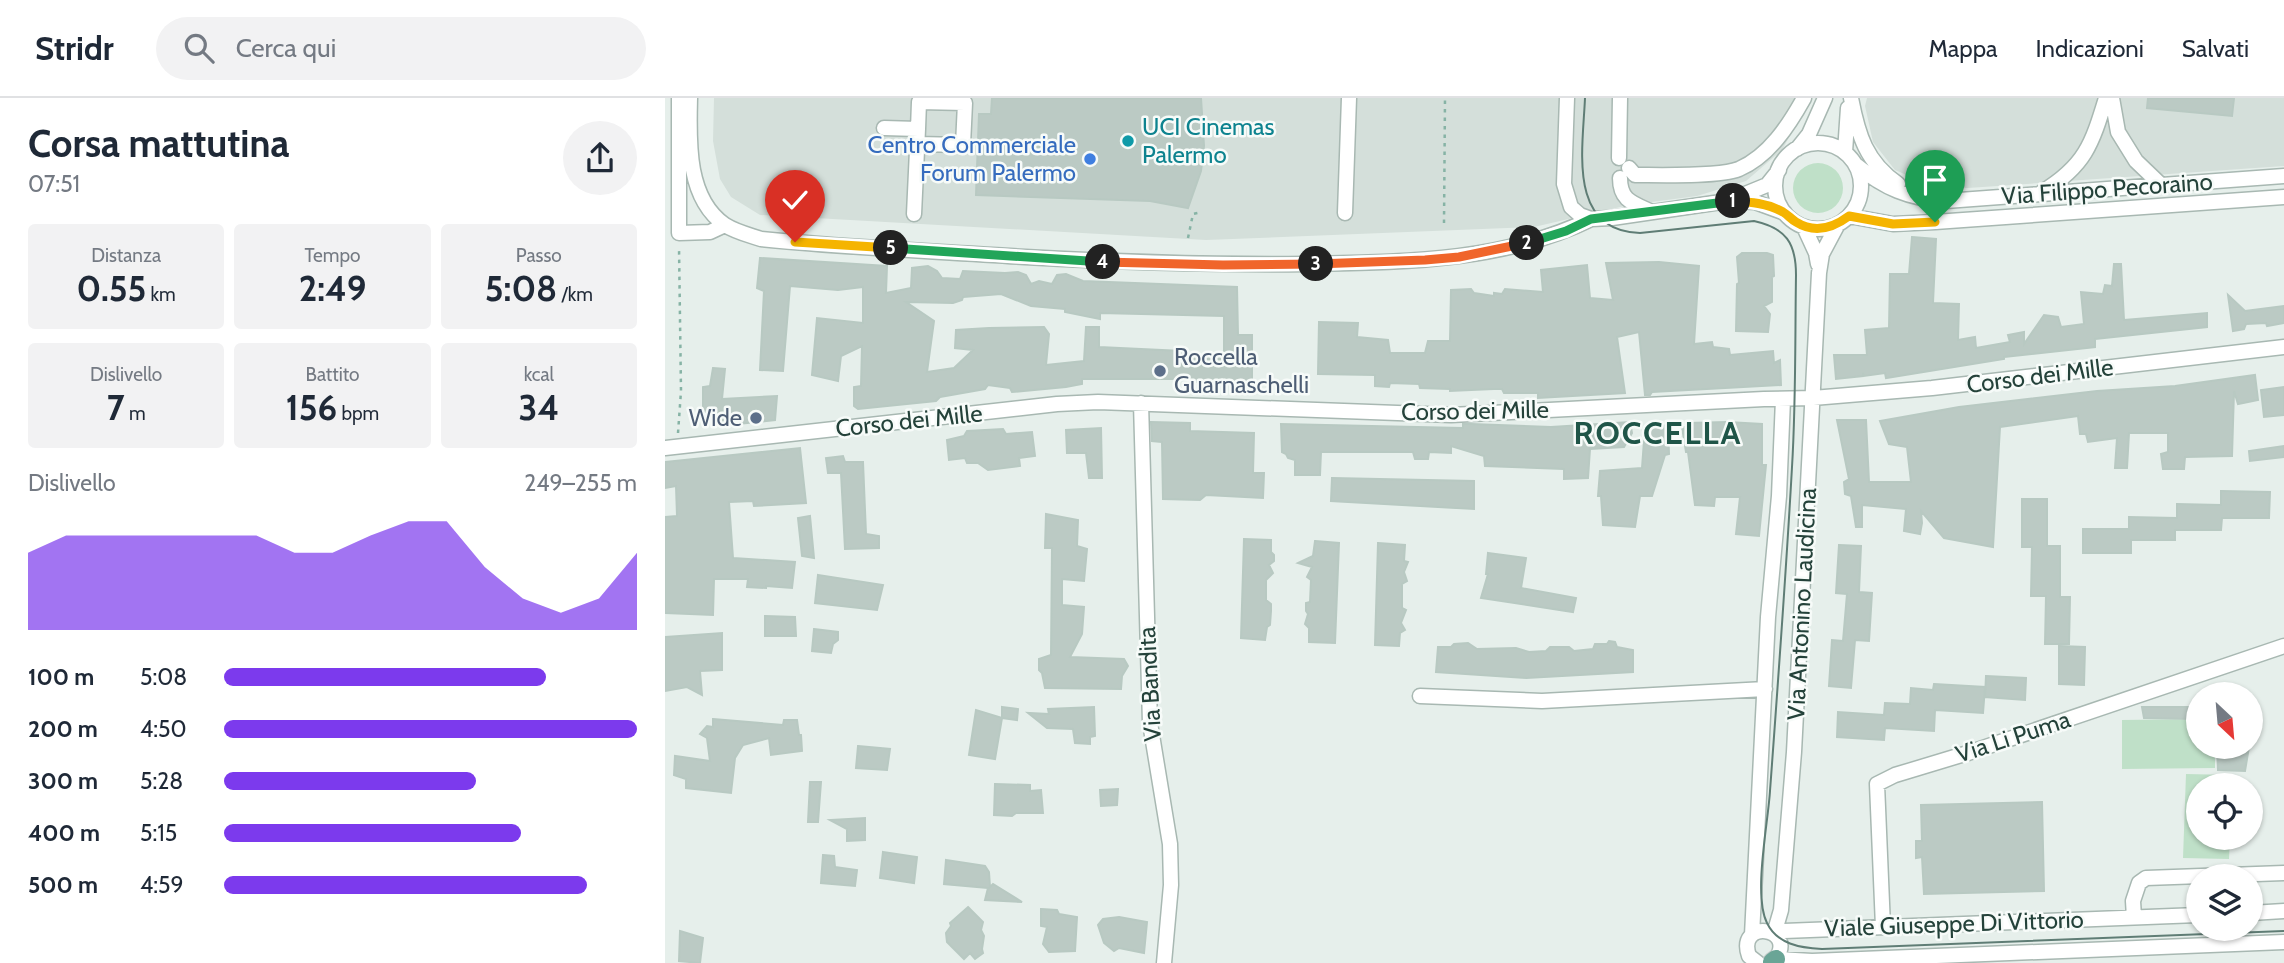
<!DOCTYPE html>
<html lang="it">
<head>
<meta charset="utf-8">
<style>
  :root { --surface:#fff; --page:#f2f2f3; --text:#1f2937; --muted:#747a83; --line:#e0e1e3; --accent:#7c3aed }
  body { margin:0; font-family:Cabin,sans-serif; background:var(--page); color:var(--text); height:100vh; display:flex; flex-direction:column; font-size:26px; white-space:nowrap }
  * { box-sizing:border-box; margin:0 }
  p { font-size:23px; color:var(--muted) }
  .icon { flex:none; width:38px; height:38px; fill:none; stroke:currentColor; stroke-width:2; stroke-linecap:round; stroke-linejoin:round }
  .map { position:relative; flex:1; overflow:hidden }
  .details { display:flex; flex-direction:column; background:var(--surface); width:665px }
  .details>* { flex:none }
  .needle { width:46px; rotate:154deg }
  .fabs { position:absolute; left:1521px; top:584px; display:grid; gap:14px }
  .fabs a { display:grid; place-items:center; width:77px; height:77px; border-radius:50%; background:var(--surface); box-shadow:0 2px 5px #0004; font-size:35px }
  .pin { position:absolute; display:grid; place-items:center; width:60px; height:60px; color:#fff; margin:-72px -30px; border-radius:50% 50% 50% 0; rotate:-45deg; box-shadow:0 0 7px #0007 }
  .pin .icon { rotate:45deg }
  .km { position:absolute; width:35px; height:35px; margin:-18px; border-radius:50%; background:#222; color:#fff; font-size:19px; line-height:35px; text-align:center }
  .round { display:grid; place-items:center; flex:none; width:74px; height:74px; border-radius:37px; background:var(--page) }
  .summary { display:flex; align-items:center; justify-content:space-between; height:119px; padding:0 28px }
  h1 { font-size:38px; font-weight:700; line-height:52px }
  .figures { display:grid; grid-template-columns:repeat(3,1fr); gap:10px; height:119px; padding:7px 28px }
  .figures div { display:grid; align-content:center; border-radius:7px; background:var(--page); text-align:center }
  .figures b { font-size:35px; font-weight:700 }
  .figures small { font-size:19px; font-weight:400 }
  .figures p { font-size:19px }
  .chart { height:196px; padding:14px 28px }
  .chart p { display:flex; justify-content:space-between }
  .chart svg { width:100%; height:126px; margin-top:7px; fill:var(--accent); opacity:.7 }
  ul { padding:0 28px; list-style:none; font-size:23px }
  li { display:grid; grid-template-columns:112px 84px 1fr; align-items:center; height:52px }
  li i { height:18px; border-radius:9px; background:var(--accent) }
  header { display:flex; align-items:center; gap:42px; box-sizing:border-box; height:98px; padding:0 35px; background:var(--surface); border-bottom:2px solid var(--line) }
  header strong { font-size:33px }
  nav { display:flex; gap:38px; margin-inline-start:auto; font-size:24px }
  .search { width:490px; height:63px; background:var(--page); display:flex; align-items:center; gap:18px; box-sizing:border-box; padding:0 24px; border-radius:38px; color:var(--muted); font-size:26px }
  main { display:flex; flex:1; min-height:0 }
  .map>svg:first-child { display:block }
</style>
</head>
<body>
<header>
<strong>Stridr</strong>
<div class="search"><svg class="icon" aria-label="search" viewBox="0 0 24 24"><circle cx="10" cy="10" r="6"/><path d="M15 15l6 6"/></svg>Cerca qui</div>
<nav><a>Mappa</a><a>Indicazioni</a><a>Salvati</a></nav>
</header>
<main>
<section class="details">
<div class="summary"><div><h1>Corsa mattutina</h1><p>07:51</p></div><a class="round"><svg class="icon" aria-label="share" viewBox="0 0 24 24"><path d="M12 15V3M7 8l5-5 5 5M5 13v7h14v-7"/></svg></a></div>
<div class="figures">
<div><p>Distanza</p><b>0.55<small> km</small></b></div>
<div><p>Tempo</p><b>2:49</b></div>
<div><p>Passo</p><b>5:08<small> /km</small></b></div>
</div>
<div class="figures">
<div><p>Dislivello</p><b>7<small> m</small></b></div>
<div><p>Battito</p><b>156<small> bpm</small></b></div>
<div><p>kcal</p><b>34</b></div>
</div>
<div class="chart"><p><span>Dislivello</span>249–255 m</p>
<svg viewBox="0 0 160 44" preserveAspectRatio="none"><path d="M0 44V17L10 11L20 11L30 11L40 11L50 11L60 11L70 17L80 17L90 11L100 6L110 6L120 22L130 33L140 38L150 33L160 17V44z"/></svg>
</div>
<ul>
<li><b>100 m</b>5:08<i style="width:78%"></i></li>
<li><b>200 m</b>4:50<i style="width:100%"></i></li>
<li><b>300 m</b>5:28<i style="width:61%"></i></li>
<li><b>400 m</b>5:15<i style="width:72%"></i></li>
<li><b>500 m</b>4:59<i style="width:88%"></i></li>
</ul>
</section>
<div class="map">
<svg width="1619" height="865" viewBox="0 0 1619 865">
  <rect width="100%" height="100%" fill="#e6efeb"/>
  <path fill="#d4dfda" d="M49 0H1146L1117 52 1081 83 1032 98 964 107 869 129 541 142 95 117 66 99 55 81 48 43Z
    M1202 0H1619V68L1303 90H1272L1230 72 1208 44 1200 8Z"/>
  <path fill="#bfe0c8" d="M1128 90a25 25 0 1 1 50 0a25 25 0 1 1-50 0Z
    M1533 621V649H1550V670L1457 671V622Z
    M1521 676 1567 677 1566 688H1533V740H1565L1564 761 1518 760Z"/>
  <path fill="#bbcac4" stroke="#b8c9c2" stroke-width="2" fill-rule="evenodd" d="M327 0H536L539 48 536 73 523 110 485 103 311 97 314 16H326Z
    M1483 0H1569L1567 18 1482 10Z
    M1247 139 1271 141 1268 205 1294 206 1293 242 1310 239 1311 250 1345 244 1343 237 1359 234V246L1379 217 1393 219 1396 229 1419 226 1416 194 1438 196 1440 187 1447 188 1449 166H1456L1459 222 1542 215V229L1430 241V249L1339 259V261L1221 280 1220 275 1199 278 1198 275V278L1171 281 1169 257H1202L1200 232 1224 230 1225 176H1244Z
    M1077 155H1102L1108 157 1109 178 1107 179V204L1099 208 1105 216 1103 234 1071 233 1072 186 1074 185 1072 159Z
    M95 160 222 168 221 195 246 190 247 170 263 168 272 173 277 180 295 181 298 173 340 175 353 174 361 177 366 186 374 183 387 186 392 177 401 176 418 183 572 189 573 237H587V283L529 284V281H417V286L401 289 347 294 345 290 323 287 320 291 275 299 271 303 193 311 189 308V289L196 288 197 248 176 258 173 283 147 277 152 220 198 225V189L173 192 125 188 118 273 95 272 99 193 92 190ZM336 196 366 208 400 211V214L435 221V215L559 218V259H516L517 253 434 249V229H421L419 263 381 267 384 236 379 229 324 230 291 232 290 250 308 252 289 270 262 274 269 223 241 204 288 205 297 202 298 199Z
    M994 164 1034 168 1029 246 1047 244 1048 249 1064 251 1065 257 1108 253 1109 265 1115 262 1116 287 987 294 985 297H980L974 234 952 239 960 295 873 300V295H839L837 291H829L785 293V291L755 290 754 286 725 285 724 289 710 288V277L653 276 654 224 693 225 692 239 723 242 725 255H760L763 243H785L786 192 806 191 809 195 829 198V195L837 196 840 191 878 194 876 172 922 167 925 200 948 202 941 165Z
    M1563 197 1580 213 1619 208V225L1602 228 1601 225 1581 226 1579 231 1568 233Z
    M48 270 60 271 57 301 112 298 110 322 55 328V322L38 319V289L45 288Z
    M1590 277 1593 302 1573 306 1569 293 1567 358 1520 359 1519 371H1498L1496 356 1503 354V335H1464L1462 370H1450L1452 340 1423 344 1421 336H1415L1413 318 1335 329 1328 449 1279 440 1256 413 1257 425 1255 436 1239 433 1241 411 1197 407V429H1191L1186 398 1180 396 1179 384 1184 381 1172 322H1201L1204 384H1246L1242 349 1224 346 1215 323 1294 309 1432 293 1510 288Z
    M1619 289V317L1599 319 1596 292Z
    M486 324 525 325V333L589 335 588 375H599L598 400 541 397 535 402 498 401 497 344 487 343Z
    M965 324 967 335 959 349 925 351 923 380 899 381V371L820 368 819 358 786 348V355L764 354 763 361H750L748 354H656L655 377H630V362L623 360 621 356 617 354 616 326 798 330V326H806L886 329Z
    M1062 324 1097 326V367H1101L1094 438 1071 436 1075 399H1050L1049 408 1030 407 1023 354H1021L1017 329H1024V325Z
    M992 327 1003 328 1004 356 1000 357 987 398H975L970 429 938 427 936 398H933L935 373 977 370 980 329Z
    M436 330 437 380H424L421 355H402L401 332Z
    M338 331 341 336 367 334 370 358 354 360 355 368 323 372 313 365H302L300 360 284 362 282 342 299 338 302 333Z
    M1619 348V359L1585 363 1584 353Z
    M135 350 141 405 89 408 88 403 64 404 68 460 130 464 127 490 101 488V490L82 489 83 481H49L48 517 0 515V419L12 418 11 388 0 390V364Z
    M178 358 180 364H198L201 436 214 438V450L180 451 176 375H163L161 360Z
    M667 380 809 383V411L666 403Z
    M1556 393 1605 394 1604 420H1557L1556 432H1510V442H1466V455H1418V431H1464V419L1512 420V406L1556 407Z
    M1357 401H1382V448H1395V499H1405L1404 546H1380L1381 498H1366L1367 449H1357Z
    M381 416 413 422 412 448 422 451 419 483 397 481V507L419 509 417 536 405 559 459 561 463 568 457 578 456 591 380 590 377 575 374 572V561L386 557 387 450H380Z
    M145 418 149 460 137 458 133 420Z
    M579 441 606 442V454L609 457V463L604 467 608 475 601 482V502L606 506V513L605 527 602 529 600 542 576 540Z
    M650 443 674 445 670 545 644 544V530L640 526 643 516 641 513V505L645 504 646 482 642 479 647 469 633 465 648 458Z
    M713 445 740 447 739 463 743 464 739 474 742 483 737 486V510L741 512 736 525 740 532 735 535 734 548 710 547Z
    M1174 447 1196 448 1194 494 1207 495 1204 543 1190 542 1186 590 1164 588 1167 542 1178 543 1182 496 1171 495Z
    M823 455 861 460 856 490 911 500 908 514 816 500 823 476H821Z
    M153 477 218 487 212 512 150 505Z
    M100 518 130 519 131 538H100Z
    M149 531 173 534V542L168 546 166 555 147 553Z
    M57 535V572L35 573 37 597 22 589 0 593V539Z
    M944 543 950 544 952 549 968 552V574L861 580 771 574 773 549H786L789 546 803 545 812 551 851 550 864 554 881 553 885 549H904L909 553 928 551 930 546H942Z
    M1394 548 1420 549 1419 587 1394 586Z
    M1321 578 1361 580 1360 602 1320 599Z
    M1269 586 1320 589 1318 615 1270 612 1269 633 1220 630 1219 642 1172 639 1173 614 1219 617 1220 605 1245 606 1246 590 1268 592Z
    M337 609 353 611 352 622 337 620 330 661 304 657 311 612 337 620Z
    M429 609 430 638 425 639V646L410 645 408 631 382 630 363 615 384 616 383 611Z
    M1477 609H1531V621L1479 620Z
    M48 621 118 627 119 622H132L134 637H136L137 653 106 657 104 640 78 647 70 660 66 695 21 690V681L9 677 10 658 45 663 42 640 35 636 42 628 48 629Z
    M193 648 225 651 222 672 191 670Z
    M1552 649H1584L1580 673 1553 672Z
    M145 684H156L153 724H143Z
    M330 686 365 687V693L376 692 378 715H351L347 718 329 717Z
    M453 691 452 707 436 708 435 692Z
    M1377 704 1379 793 1259 796 1257 759 1251 760V743H1257L1256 707Z
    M200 720V742L182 743V731L165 722Z
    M218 754 252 759 249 785 215 780Z
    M158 757 169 758 170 769 192 772 190 788 156 785Z
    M281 762 320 768 324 774 325 789 328 786 357 804 320 802 323 790 279 786Z
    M303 809 318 824 316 832 319 838 317 851 318 855 310 861 305 855 299 861 282 844 281 835 286 828 285 825Z
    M376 811 392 812 394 816 412 819 410 853 384 854 378 846 382 829 376 828Z
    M454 819 482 824 479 855 454 850 449 853 439 845 433 827 438 821Z
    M15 833 38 840 35 865 14 863Z"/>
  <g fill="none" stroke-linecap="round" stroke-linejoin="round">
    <defs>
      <path id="minor" d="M14 0V135L45 134 60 127
        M25 0C24 42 21 100 60 127 71 134 84 137 96 141 184 150 272 153 360 159 454 164 547 167 641 166 737 164 838 164 926 121
        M902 0 899 86 906 109 915 117 926 121 947 120 1063 103 1102 87 1114 72
        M1186 0C1193 37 1201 64 1233 86
        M1447 0 1453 34 1471 63 1495 86
        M219 30 253 31 249 116
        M1110 88a43 43 0 1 1 86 0a43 43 0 1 1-86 0Z
        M252 46 298 47 300 5 254 4 253 31
        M1132 51 1144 36 1160 0
        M1180 54 1183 10
        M954 60 955 0
        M1191 67C1219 90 1244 101 1281 103L1619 78
        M964 70 970 77C994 77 1054 79 1074 71 1104 58 1124 27 1139 0
        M955 80C955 102 967 105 985 113
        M1377 94C1420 68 1427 46 1441 0
        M1071 103 1090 104 1120 115
        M680 115 684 0
        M1184 118 1228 126 1270 124 1619 99
        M1139 129 1151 155 1153 166
        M476 305 485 625 505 746 506 787 499 865
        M0 350 392 306 433 304 786 317 1099 301 1148 300 1267 290 1619 249
        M755 598 877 603 1100 591
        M1586 815 1619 813
        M1469 819 1468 803 1474 785 1481 780 1619 775
        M1218 829 1212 686 1230 677 1303 655 1619 548
        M1109 836 1116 812 1129 654 1154 175 1157 156 1173 126
        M1087 837 1103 519 1114 398 1118 301
        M1111 838 1119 833 1533 817
        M1093 865 1084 858C1071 821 1132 828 1111 861L1147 863 1619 844"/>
      <path id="major" d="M1107 864 1111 861"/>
    </defs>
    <use href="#minor" stroke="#a8b8b2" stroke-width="17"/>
    <use href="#major" stroke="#c2cac8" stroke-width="20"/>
    <path stroke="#86b3a5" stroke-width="2.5" stroke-dasharray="3.5 5" stroke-linecap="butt" d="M779 125 780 0
      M523 140 528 116 537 114
      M13 335 16 293 14 149"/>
    <use href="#minor" stroke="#fff" stroke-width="14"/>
    <use href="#major" stroke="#6aa596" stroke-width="18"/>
    <path stroke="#5f7d75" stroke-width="2" d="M920 0C918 50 902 133 975 135L1089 123C1121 130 1131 145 1131 177 1130 241 1131 305 1127 369 1121 477 1113 585 1105 693 1103 726 1088 797 1102 825 1112 846 1135 850 1157 851L1619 833"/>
  </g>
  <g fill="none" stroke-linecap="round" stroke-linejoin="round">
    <defs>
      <path id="split-1" d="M1068 103C1085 104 1102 105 1118 114 1123 117 1126 121 1131 124 1150 136 1168 130 1184 118L1228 126 1270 124"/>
      <path id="split-2" d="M862 145 901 133 926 121 1068 103"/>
      <path id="split-3" d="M651 166 760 162 794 159 862 145"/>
      <path id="split-4" d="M438 164 558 167 651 166"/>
      <path id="split-5" d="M226 150 438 164"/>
      <path id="split-6" d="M130 144 226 150"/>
    </defs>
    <use href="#split-1" stroke="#fff" stroke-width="14"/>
    <use href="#split-2" stroke="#fff" stroke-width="14"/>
    <use href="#split-3" stroke="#fff" stroke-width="14"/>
    <use href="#split-4" stroke="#fff" stroke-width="14"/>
    <use href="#split-5" stroke="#fff" stroke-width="14"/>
    <use href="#split-6" stroke="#fff" stroke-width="14"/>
    <use href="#split-1" stroke="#f5b400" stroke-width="9"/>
    <use href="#split-2" stroke="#22a559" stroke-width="9"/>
    <use href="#split-3" stroke="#f0652b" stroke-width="9"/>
    <use href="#split-4" stroke="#f0652b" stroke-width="9"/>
    <use href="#split-5" stroke="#22a559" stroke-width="9"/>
    <use href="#split-6" stroke="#f5b400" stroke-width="9"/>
  </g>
  <circle fill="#0f9aa8" stroke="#f7fbf9" stroke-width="2.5" cx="463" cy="43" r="7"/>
  <circle fill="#3f7fe0" stroke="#f7fbf9" stroke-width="2.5" cx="425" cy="61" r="7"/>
  <g fill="#5c6f8a" stroke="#f7fbf9" stroke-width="2.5">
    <circle cx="495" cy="273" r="7"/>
    <circle cx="91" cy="320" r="7"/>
  </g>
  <g text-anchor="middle" stroke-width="5" stroke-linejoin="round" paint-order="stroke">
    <g font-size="24" fill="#0d838f" stroke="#f7fbf9" text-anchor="start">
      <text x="477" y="37">UCI Cinemas<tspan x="477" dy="28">Palermo</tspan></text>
    </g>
    <g font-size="24" fill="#366cbe" stroke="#f7fbf9" text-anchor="end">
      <text x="411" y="55">Centro Commerciale<tspan x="411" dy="28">Forum Palermo</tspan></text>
    </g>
    <g font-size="24" fill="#24423a" stroke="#f7fbf9">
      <text transform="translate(1442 91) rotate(-4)" y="8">Via Filippo Pecoraino</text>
      <text transform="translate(1375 278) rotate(-7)" y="8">Corso dei Mille</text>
      <text transform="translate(810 313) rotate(-1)" y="8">Corso dei Mille</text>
      <text transform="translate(244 323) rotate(-6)" y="8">Corso dei Mille</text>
      <text transform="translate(1137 506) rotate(-87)" y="8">Via Antonino Laudicina</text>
      <text transform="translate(485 586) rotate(-93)" y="8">Via Bandita</text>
      <text transform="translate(1348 639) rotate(-18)" y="8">Via Li Puma</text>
      <text transform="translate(1289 826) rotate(-2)" y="8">Viale Giuseppe Di Vittorio</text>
    </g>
    <g font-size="24" fill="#4e5e75" stroke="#f7fbf9" text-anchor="start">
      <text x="509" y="267">Roccella<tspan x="509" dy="28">Guarnaschelli</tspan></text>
      <text x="77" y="328" text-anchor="end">Wide</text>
    </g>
    <g font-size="32" font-weight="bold" letter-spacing="2" fill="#1f5548" stroke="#f7fbf9">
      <text x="993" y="346">ROCCELLA</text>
    </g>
  </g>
</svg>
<div class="fabs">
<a><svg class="needle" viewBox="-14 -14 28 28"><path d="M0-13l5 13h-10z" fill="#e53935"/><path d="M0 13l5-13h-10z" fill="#747a83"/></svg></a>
<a><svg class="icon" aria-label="locate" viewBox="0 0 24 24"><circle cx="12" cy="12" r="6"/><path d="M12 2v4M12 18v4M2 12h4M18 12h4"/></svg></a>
<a><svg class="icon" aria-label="layers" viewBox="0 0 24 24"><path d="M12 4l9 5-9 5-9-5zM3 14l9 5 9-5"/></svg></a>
</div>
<div class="pin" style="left:1270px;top:124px;background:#1e9e55"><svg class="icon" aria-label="arrive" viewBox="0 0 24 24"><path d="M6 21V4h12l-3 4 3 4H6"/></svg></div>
<div class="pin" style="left:130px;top:144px;background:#d93025"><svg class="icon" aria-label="check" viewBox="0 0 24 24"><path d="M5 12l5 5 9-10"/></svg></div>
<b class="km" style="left:1068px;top:103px">1</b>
<b class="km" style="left:862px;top:145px">2</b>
<b class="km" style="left:651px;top:166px">3</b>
<b class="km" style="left:438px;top:164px">4</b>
<b class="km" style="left:226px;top:150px">5</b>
</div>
</main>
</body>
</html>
